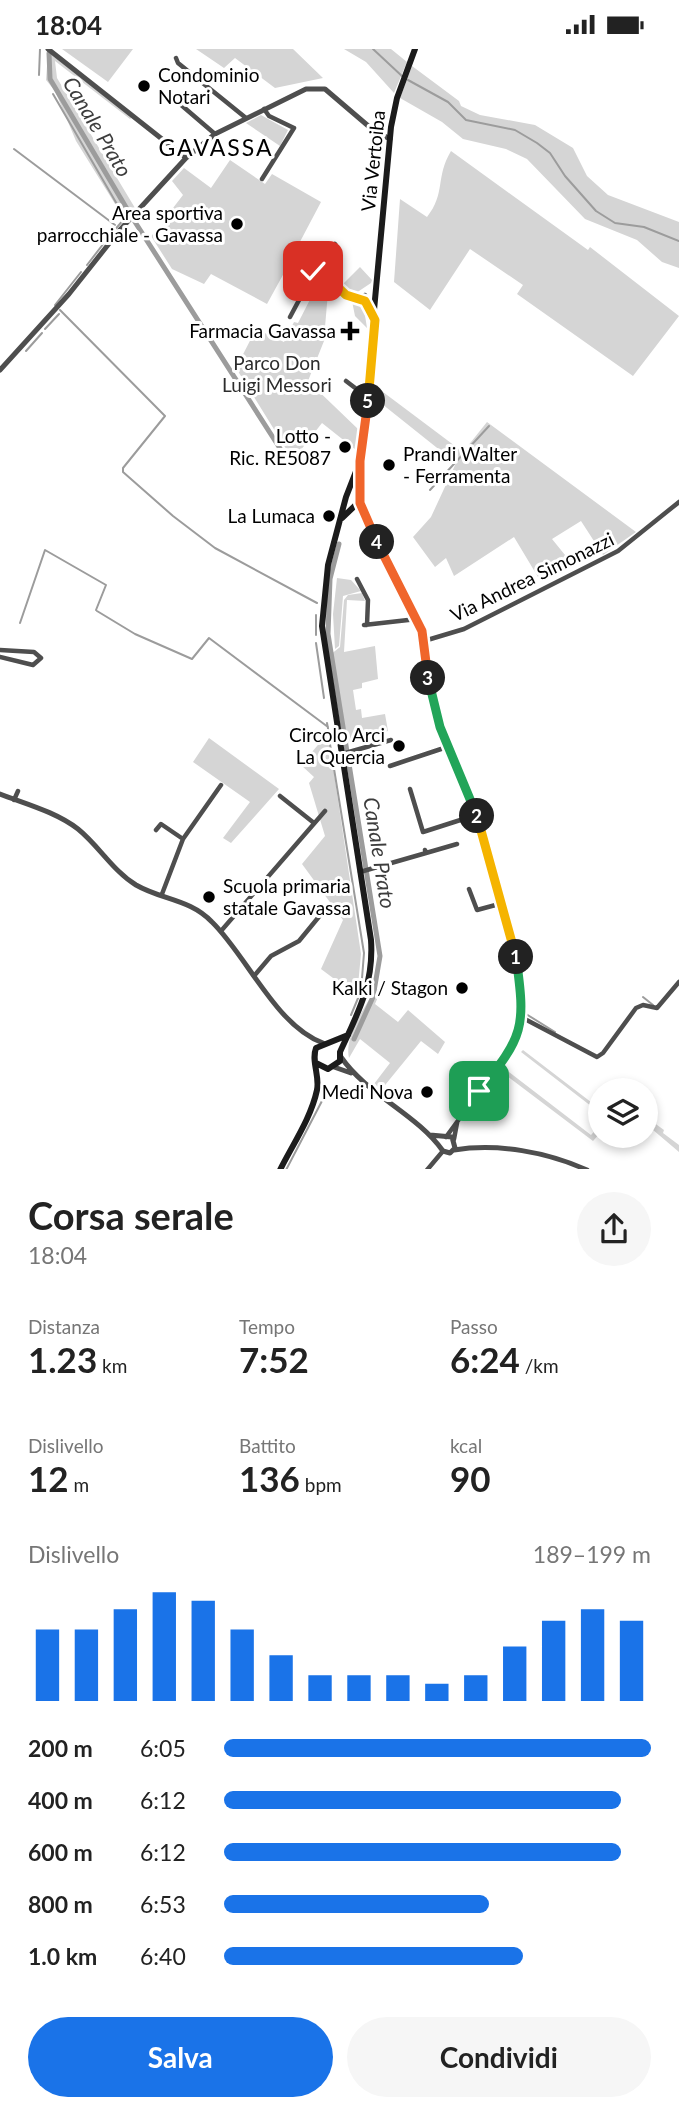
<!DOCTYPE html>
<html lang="it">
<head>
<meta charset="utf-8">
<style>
  :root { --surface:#fff; --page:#f6f6f6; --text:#222; --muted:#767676; --accent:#1a73e8 }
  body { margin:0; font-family:Lato,sans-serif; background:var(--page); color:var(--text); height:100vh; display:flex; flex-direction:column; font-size:26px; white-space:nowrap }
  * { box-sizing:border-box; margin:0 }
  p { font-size:23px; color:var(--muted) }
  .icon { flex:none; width:38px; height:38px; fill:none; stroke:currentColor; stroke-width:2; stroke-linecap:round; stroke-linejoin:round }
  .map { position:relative; height:1120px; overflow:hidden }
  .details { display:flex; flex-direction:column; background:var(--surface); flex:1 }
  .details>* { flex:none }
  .tools { position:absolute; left:588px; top:1029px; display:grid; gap:14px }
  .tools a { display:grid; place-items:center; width:70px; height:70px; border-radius:50%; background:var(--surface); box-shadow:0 4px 10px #0003; font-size:35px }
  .pin { position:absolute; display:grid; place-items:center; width:60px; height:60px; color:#fff; margin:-30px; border-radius:14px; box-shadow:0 4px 10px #0006 }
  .km { position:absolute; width:35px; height:35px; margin:-18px; border-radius:50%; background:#222; color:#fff; font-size:19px; line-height:35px; text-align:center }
  .round { display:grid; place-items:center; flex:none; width:74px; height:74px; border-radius:37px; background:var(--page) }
  .head { display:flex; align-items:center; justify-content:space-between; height:119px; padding:0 28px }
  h1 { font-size:38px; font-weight:700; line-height:52px }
  .figures { display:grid; grid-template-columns:repeat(3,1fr); gap:10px; height:119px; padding:7px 28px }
  .figures div { display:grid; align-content:center }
  .figures b { font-size:35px; font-weight:700 }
  .figures small { font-size:19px; font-weight:400 }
  .figures p { font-size:19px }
  .chart { height:196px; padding:14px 28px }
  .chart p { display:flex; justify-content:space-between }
  .chart svg { width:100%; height:126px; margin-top:7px; stroke:var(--accent); stroke-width:6 }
  .primary-button { display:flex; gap:14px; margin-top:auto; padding:14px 28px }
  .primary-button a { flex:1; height:80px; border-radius:42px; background:var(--accent); color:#fff; font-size:28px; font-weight:700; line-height:80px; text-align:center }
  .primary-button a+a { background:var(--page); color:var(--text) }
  ul { padding:0 28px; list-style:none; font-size:23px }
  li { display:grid; grid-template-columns:112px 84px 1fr; align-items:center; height:52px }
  li i { height:18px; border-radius:9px; background:var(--accent) }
  .status { display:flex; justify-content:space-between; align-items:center; height:49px; padding:0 35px; background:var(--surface); direction:ltr }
  .status svg { height:19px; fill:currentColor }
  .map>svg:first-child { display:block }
</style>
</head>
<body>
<div class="status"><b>18:04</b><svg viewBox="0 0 49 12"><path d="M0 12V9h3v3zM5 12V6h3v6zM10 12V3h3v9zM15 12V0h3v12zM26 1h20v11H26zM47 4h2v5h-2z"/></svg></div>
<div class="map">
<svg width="679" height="1121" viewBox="0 0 679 1121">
  <rect width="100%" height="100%" fill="#fff"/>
  <path fill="#d5d5d5" d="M62 0H133L108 33Z
    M196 0H293L323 29 275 39 235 9 224 19Z
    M344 0H391L407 13 394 44 366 13Z
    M48 3 132 68 130 70 55 12 57 29 135 159 125 171 76 92 55 42 46 31Z
    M412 17 459 52 461 57 480 66 535 76 573 99 587 127 608 146 679 173V219L662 213 637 191 585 170 527 110 506 100 463 90 442 73 400 49Z
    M261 66 288 81 280 97 246 74Z
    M451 102 588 201 590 198 679 267 633 327 517 245 523 236 470 200 430 261 394 233 400 150 427 168C446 144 435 129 451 102Z
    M230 111 265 135 272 125 321 153 293 206 312 216 304 235 284 224 267 255 211 225 204 235 172 220 151 187 176 163 173 159 183 146 172 132 184 119 211 139Z
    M360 218 372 231 371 234 356 244 341 237Z
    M320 231 331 240 328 243 325 278 328 282 308 332 359 381 356 401 322 374 293 411 236 319 256 280 284 293 294 273 298 274Z
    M352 252 364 260 367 279 355 267Z
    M379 340 463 403 487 373 636 483 603 506 581 472 552 490 574 517 541 533 514 488 454 527 446 509 435 518 413 488 431 468 456 414 377 351Z
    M337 529 351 531 361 542 343 547 339 597 335 600 333 565Z
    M362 544 365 552 347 551 344 603 375 597 378 630 362 634V639L353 641 356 661 361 660 362 669 385 665 388 682 346 694 330 606 340 598 344 551 348 546Z
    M328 684 361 905 357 947 321 920 343 871 302 815 325 787 309 734 314 728 301 716Z
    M209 689 279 740 231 794 223 789 250 753 193 713Z
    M376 940 381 941 375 955 398 973 408 961 445 993 438 1005 421 992 381 1041 374 1035 390 1014 360 990 349 1009C344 988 365 957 376 940Z
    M523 1001 600 1060V1064L521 1003Z
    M505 1020 591 1086 600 1076V1084L593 1092 503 1024Z
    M646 1068 664 1081 663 1084 679 1096V1103L646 1075Z"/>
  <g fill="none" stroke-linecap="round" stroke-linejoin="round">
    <path stroke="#9c9c9c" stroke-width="2" d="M373 0 403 28
      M39 26 40 0
      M408 31 448 53 466 71 515 81 537 94 550 104 565 127 596 162 615 174 644 178 679 192
      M53 45 125 169 106 191
      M14 100 115 176
      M87 216 104 194
      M55 256 81 223
      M60 261 165 367 123 419V423L173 467 215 499 317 554
      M45 280 59 265
      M26 302 42 284
      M430 441 489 377
      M97 562 135 585 192 610 209 589 328 678
      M316 566V586
      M20 574 45 501 106 536 96 561
      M316 594 324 649
      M327 674 329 685
      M329 689 364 904 361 942 351 966
      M643 948 653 956
      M526 965 555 983
      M286 1121 323 1050"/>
    <path stroke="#9c9c9c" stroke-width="5" d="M49 4 50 30 130 165
      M135 173 290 415
      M339 495 330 530 328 585 380 907 373 948 354 990"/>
    <path stroke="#4e4e4e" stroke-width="4.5" d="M176 9 178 14 246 69
      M180 55 215 85
      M262 130 294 79 269 67 264 60
      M312.5 220a4.5 4.5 0 1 1 9 0a4.5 4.5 0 1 1-9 0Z
      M319 216 335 195
      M321 222 346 246 358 248
      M365 252 358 248 365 246
      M290 268 314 223
      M346 332 367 348
      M360 454 422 582 433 658 480 776 509 880 517 920 521 968 515 994 446 1088
      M357 530 368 551 367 576
      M364 576 417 570
      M424 592 464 580 618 502 679 453
      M0 601 34 603 41 609 33 616 0 608
      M342 705 391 691
      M390 717 447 698
      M410 740 423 783 476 766
      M280 747 314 774
      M14 751 18 742
      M156 781 161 775 183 790
      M426 804 457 795
      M360 823 426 804 425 801
      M469 840 477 861 503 854
      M162 845 183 790 221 736
      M221 882 325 762
      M254 927 271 907 299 892 322 864
      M521 968 597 1008 603 1004 636 959 643 956 657 959 679 933
      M454 1090 457 1074
      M427 1121 443 1102"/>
    <path stroke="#4e4e4e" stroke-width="5" d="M48 0 186 109
      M0 321 69 245 119 182 186 109 215 85 306 40H325L373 81 390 90
      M0 745C26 755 56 763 78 780 99 797 113 822 136 836 162 851 190 850 212 873 247 907 276 977 323 994
      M341 1008C367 1046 417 1065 443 1102L450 1104 455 1099 452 1088 430 1086
      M334 1018 351 1024
      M454 1101C498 1094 547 1103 587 1121"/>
    <path stroke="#1b1b1b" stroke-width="6" d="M366 253 374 270
      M342 469 362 450 360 412 391 78 397 49 415 0
      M316 1014 328 1020 340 1012V1003C358 964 374 935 371 891L322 577 328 516 346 448 360 412
      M280 1121C293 1095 311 1069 317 1041 320 1027 311 1012 316 999L348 986"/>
  </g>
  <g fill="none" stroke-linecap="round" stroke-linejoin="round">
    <defs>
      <path id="split-1" d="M479 1042C524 987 526 979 516 908"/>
      <path id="split-2" d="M477 767 516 908"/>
      <path id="split-3" d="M428 629 440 678 477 767"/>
      <path id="split-4" d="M377 493 422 582 428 629"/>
      <path id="split-5" d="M368 352 360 412V454L377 493"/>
      <path id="split-6" d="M313 222H321L346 246 365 252 375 271 368 352"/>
    </defs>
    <use href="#split-1" stroke="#fff" stroke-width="14"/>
    <use href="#split-2" stroke="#fff" stroke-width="14"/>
    <use href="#split-3" stroke="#fff" stroke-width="14"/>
    <use href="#split-4" stroke="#fff" stroke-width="14"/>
    <use href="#split-5" stroke="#fff" stroke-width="14"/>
    <use href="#split-6" stroke="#fff" stroke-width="14"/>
    <use href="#split-1" stroke="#22a559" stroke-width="9"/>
    <use href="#split-2" stroke="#f5b400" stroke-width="9"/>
    <use href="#split-3" stroke="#22a559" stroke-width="9"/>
    <use href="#split-4" stroke="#f0652b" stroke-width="9"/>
    <use href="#split-5" stroke="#f0652b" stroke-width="9"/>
    <use href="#split-6" stroke="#f5b400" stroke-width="9"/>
  </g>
  <g fill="#000" stroke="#fff" stroke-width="2.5">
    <circle cx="144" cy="37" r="7"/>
    <circle cx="237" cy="175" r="7"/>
    <path d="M346.5 271.5h7v7h7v7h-7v7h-7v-7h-7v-7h7z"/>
    <circle cx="345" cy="398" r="7"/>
    <circle cx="389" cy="416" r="7"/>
    <circle cx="329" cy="467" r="7"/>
    <circle cx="399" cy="697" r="7"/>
    <circle cx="209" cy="848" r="7"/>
    <circle cx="462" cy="939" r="7"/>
    <circle cx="427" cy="1043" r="7"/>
  </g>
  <g text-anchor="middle" stroke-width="6" stroke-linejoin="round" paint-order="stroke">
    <g font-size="19" fill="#000" stroke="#fff" text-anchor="end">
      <text x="158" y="33" text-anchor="start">Condominio<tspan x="158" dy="22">Notari</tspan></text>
      <text x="223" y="171">Area sportiva<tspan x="223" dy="22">parrocchiale - Gavassa</tspan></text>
      <text x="336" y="289">Farmacia Gavassa</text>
      <text x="331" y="394">Lotto -<tspan x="331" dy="22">Ric. RE5087</tspan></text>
      <text x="403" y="412" text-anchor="start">Prandi Walter<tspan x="403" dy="22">- Ferramenta</tspan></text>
      <text x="315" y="474">La Lumaca</text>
      <text x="385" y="693">Circolo Arci<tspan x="385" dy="22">La Quercia</tspan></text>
      <text x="223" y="844" text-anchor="start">Scuola primaria<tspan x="223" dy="22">statale Gavassa</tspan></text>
      <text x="448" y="946">Kalki / Stagon</text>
      <text x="413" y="1050">Medi Nova</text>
    </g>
    <g font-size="19" fill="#000" stroke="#fff">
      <text transform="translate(373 112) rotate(-84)" y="7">Via Vertoiba</text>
      <text transform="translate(532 528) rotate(-26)" y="7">Via Andrea Simonazzi</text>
    </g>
    <g font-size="19" fill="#2c2c2c" stroke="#fff">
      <text x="277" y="321">Parco Don<tspan x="277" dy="22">Luigi Messori</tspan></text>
    </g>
    <g font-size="21" font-style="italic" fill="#3d3d3d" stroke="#fff">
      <text transform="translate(97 78) rotate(59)" y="7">Canale Prato</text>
      <text transform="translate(379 804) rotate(81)" y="7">Canale Prato</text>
    </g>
    <g font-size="23" letter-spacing="2" fill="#000" stroke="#fff">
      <text x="216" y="107">GAVASSA</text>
    </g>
  </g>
</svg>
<div class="tools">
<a><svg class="icon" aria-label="layers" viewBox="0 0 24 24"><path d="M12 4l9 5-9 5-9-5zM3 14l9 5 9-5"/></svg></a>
</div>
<div class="pin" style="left:479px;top:1042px;background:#1e9e55"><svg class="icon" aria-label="arrive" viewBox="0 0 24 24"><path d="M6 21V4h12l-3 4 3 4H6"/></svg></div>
<div class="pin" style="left:313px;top:222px;background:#d93025"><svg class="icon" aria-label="check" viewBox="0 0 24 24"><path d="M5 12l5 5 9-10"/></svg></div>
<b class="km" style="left:516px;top:908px">1</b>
<b class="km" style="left:477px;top:767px">2</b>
<b class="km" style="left:428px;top:629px">3</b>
<b class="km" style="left:377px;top:493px">4</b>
<b class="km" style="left:368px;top:352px">5</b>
</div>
<section class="details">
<div class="head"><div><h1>Corsa serale</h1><p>18:04</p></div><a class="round"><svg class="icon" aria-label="share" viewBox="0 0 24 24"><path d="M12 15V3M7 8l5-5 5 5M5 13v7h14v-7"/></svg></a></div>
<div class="figures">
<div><p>Distanza</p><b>1.23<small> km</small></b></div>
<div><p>Tempo</p><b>7:52</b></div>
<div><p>Passo</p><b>6:24<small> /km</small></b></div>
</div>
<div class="figures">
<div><p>Dislivello</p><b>12<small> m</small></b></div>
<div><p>Battito</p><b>136<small> bpm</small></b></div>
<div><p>kcal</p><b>90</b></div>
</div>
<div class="chart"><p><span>Dislivello</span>189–199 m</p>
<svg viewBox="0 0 160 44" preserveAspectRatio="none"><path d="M5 44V19M15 44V19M25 44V12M35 44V6M45 44V9M55 44V19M65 44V28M75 44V35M85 44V35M95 44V35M105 44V38M115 44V35M125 44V25M135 44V16M145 44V12M155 44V16"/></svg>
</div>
<ul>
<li><b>200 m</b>6:05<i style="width:100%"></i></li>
<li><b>400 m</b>6:12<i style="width:93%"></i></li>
<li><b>600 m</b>6:12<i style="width:93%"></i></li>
<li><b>800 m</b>6:53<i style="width:62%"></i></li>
<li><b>1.0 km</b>6:40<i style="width:70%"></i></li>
</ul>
<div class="primary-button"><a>Salva</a><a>Condividi</a></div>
</section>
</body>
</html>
